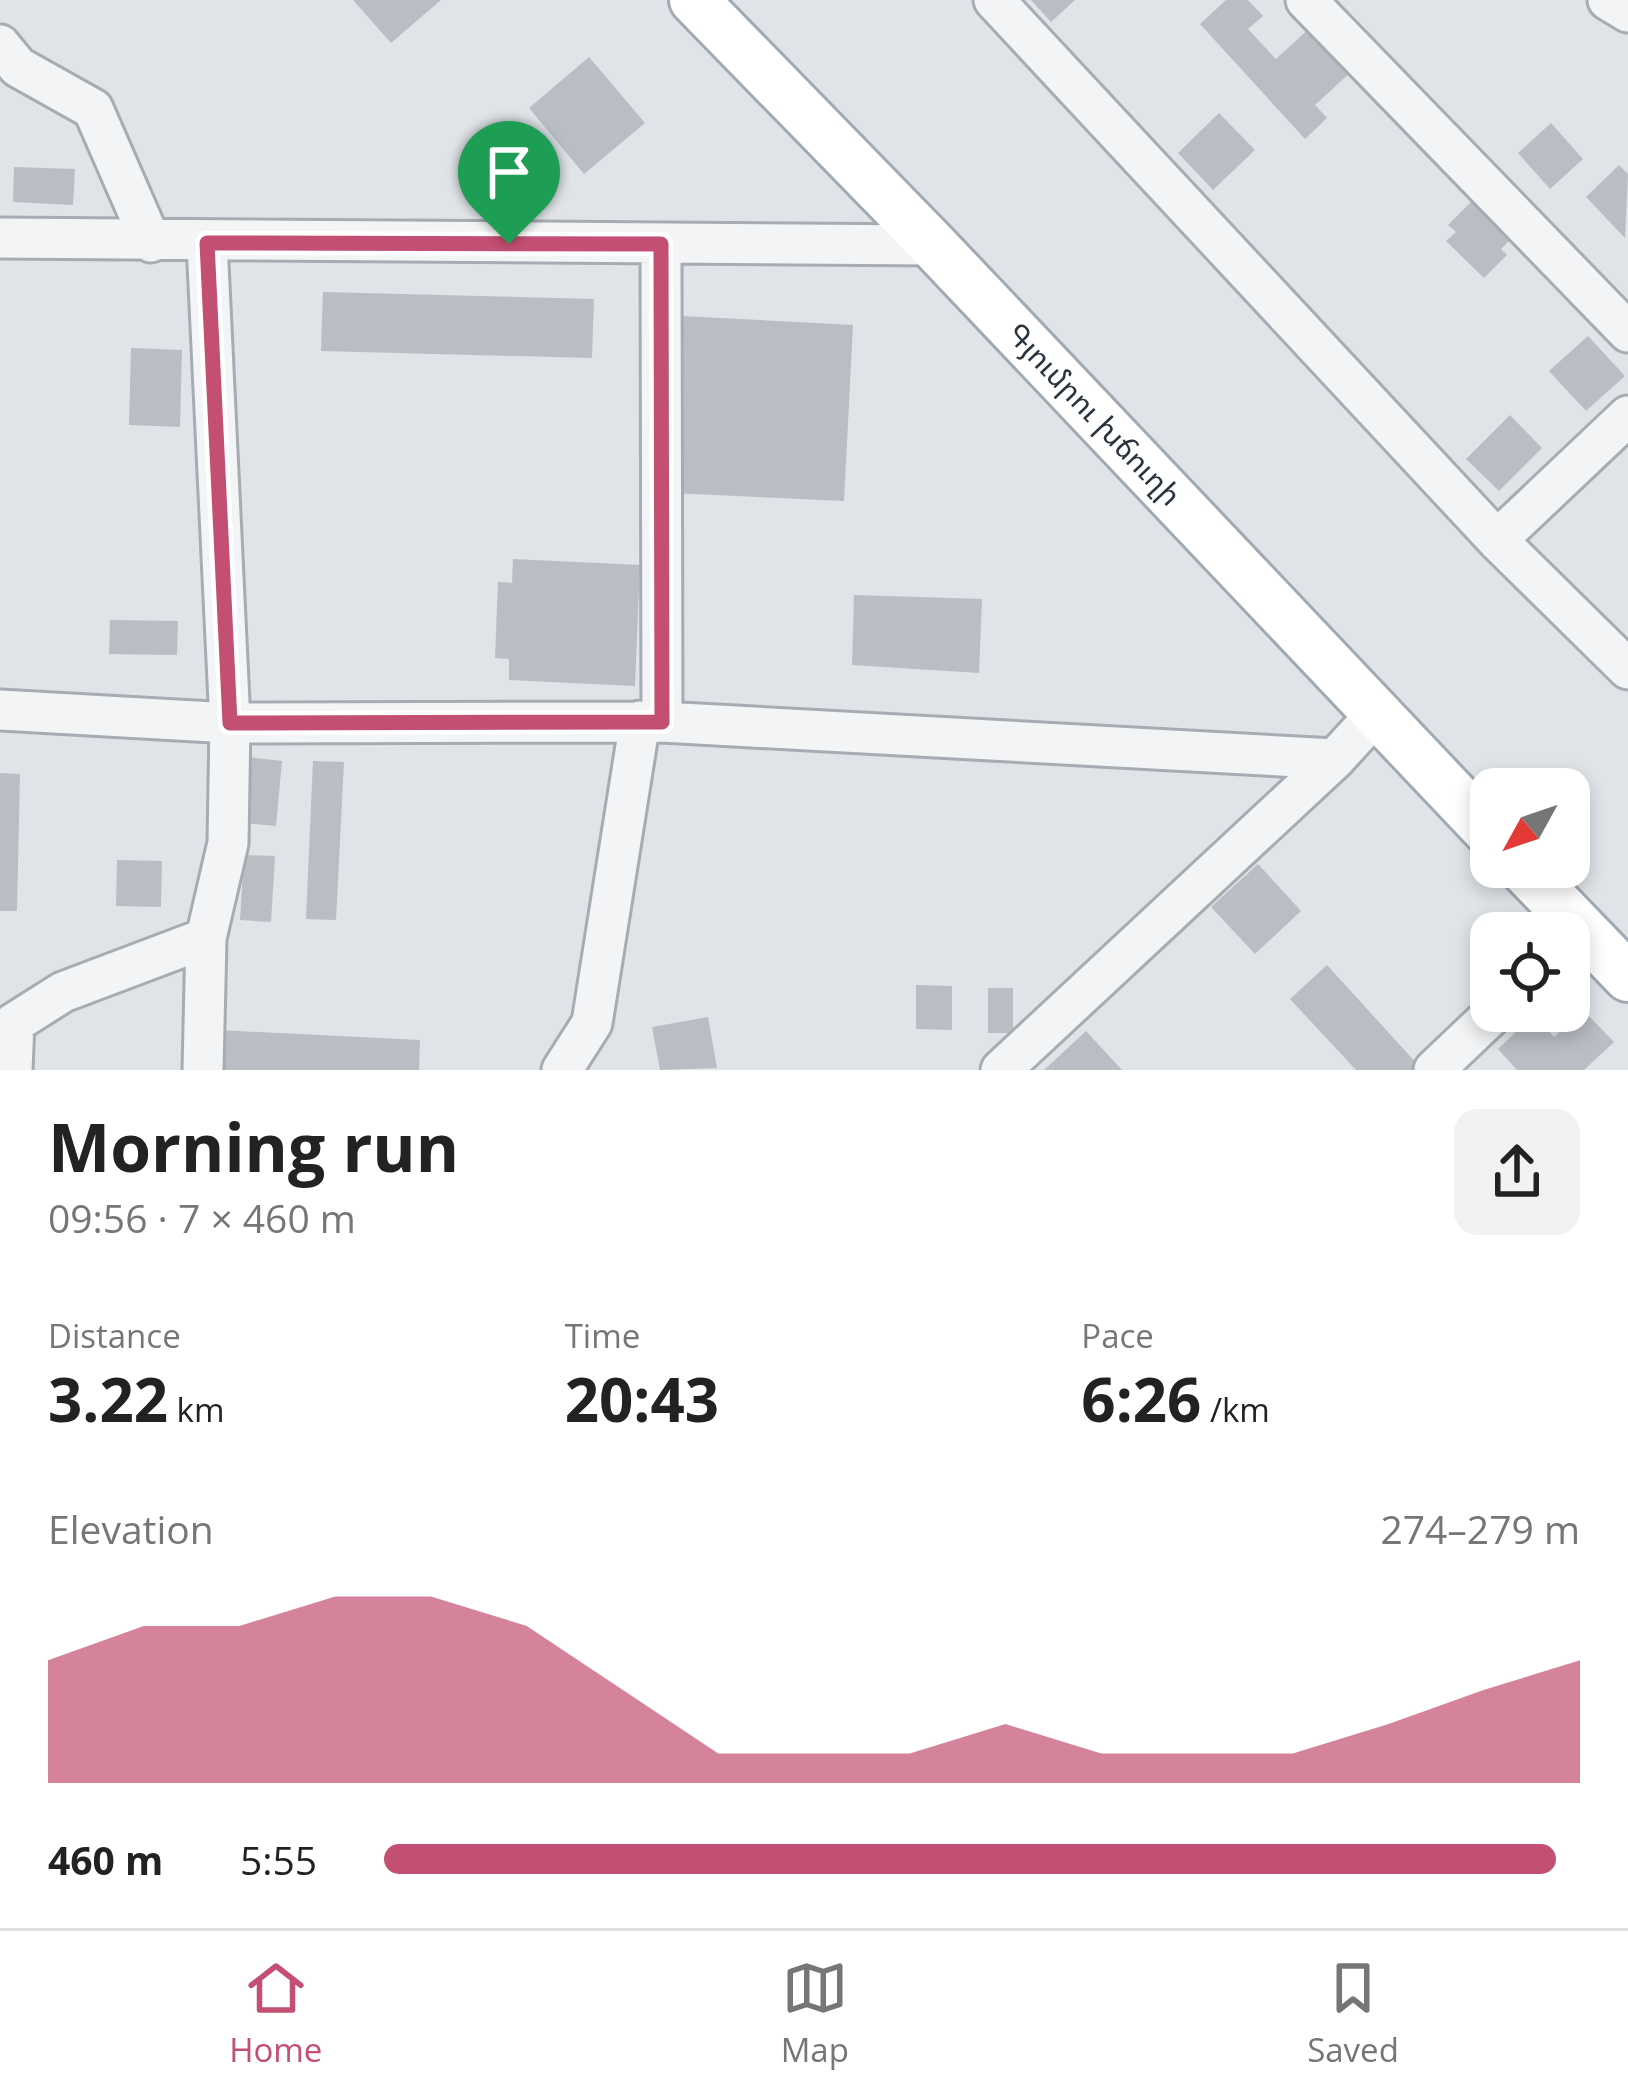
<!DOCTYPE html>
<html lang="en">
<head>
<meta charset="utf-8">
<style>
  :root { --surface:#fff; --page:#f2f2f2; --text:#222; --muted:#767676; --line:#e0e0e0; --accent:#c34f72 }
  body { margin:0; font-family:"Open Sans","Noto Sans Armenian",sans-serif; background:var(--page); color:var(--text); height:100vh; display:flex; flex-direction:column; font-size:45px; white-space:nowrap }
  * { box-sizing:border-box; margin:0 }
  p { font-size:39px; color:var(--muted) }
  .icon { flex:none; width:66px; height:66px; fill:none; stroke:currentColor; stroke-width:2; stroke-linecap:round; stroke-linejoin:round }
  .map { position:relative; height:1070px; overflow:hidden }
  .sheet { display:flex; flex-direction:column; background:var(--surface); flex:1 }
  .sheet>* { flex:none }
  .needle { width:78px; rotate:230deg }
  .tools { position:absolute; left:1470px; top:768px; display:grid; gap:24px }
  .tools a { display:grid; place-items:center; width:120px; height:120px; border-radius:24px; background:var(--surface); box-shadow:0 6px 18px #0003; font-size:60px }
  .pin { position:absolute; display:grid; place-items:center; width:102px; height:102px; color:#fff; margin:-123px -51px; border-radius:50% 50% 50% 0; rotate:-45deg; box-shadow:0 0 12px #0007 }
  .pin .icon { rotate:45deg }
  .round { display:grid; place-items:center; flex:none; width:126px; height:126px; border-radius:24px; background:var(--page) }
  .summary { display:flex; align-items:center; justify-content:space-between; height:204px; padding:0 48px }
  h1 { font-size:66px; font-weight:700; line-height:90px }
  .figures { display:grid; grid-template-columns:repeat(3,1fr); gap:18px; height:204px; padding:12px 48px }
  .figures div { display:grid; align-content:center }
  .figures b { font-size:60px; font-weight:700 }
  .figures small { font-size:33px; font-weight:400 }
  .figures p { font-size:33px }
  .chart { height:336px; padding:24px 48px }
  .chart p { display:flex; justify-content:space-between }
  .chart svg { width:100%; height:216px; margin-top:12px; fill:var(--accent); opacity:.7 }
  ul { padding:0 48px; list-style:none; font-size:39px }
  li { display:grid; grid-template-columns:192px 144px 1fr; align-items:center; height:90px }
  li i { height:30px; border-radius:15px; background:var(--accent) }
  .tabs { display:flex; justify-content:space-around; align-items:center; height:168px; border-top:3px solid var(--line); background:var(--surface); font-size:33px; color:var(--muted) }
  .tabs a { display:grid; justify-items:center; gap:6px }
  .tabs .current { color:var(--accent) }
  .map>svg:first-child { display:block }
</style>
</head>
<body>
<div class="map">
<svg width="1628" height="1070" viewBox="0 0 1628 1070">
  <rect width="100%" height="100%" fill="#e0e4e8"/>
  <path fill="#b8bec4" d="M353 0H441L391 43Z
    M1031 0H1075L1051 22Z
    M1226 0H1248L1263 16 1248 29 1276 59 1312 26 1353 70 1315 105 1327 118 1305 139 1200 24Z
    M589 57 645 123 584 174 529 108Z
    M1219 113 1255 150 1213 190 1178 153Z
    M1551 123 1583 159 1550 189 1518 153Z
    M1619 165 1628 174 1625 238 1586 197Z
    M14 167 75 169 73 205 13 202Z
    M1479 194 1518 232 1501 249 1507 255 1484 278 1446 241 1456 232 1448 225Z
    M323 292 594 299 592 358 321 351Z
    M681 316 853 325 844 501 672 493Z
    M1588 336 1625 376 1586 411 1549 371Z
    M131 348 182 350 180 427 129 425Z
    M1510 415 1542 448 1499 491 1466 459Z
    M513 559 640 565 635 686 509 680V659L495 658 498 582 512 583Z
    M854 595 982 599 979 673 852 665Z
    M110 620 178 621 177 655 109 654Z
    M248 757 282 761 276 826 242 823Z
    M313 761 344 762 336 920 306 919Z
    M0 773 20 774 17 911H0Z
    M244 855 275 856 271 922 240 920Z
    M117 860 162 861 161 907 116 906Z
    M1258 864 1301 911 1255 954 1211 907Z
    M1327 965 1419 1066 1415 1070H1356L1290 999Z
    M916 985 952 986V1030L916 1029Z
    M988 988H1013V1033H988Z
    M1583 1010 1614 1042 1584 1070H1517L1498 1049 1534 1015 1554 1037Z
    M708 1017 717 1068 660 1070 652 1027Z
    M217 1030 420 1040 419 1070H215Z
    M1086 1031 1122 1070H1044Z"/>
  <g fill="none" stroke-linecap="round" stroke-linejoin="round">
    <defs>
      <path id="minor" d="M994 0 1497 540 1628 669
        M1306 0 1628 332
        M1608 0 1628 12
        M0 45 18 67 93 109 151 242
        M0 238 933 245
        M661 245 662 722
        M1497 540 1628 416
        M0 710 230 723 662 722 1335 759
        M12 1070 14 1023 63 992 206 938
        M203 1070 206 938 228 843 230 723 207 243
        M562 1070 592 1023 640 721
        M1001 1070 1335 759 1378 712
        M1434 1070 1496 1011"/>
      <g id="major">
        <path id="s1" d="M694 0 933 245 1491 834"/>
        <path d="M1522 867 1628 977"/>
      </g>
    </defs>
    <use href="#minor" stroke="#a6acb2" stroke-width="45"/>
    <use href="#major" stroke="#a0aab2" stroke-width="54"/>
    <use href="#minor" stroke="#f2f4f6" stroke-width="39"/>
    <use href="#major" stroke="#fff" stroke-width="48"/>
  </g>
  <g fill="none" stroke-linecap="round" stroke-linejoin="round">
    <defs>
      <path id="route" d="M207 243 661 244 662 722 230 723Z"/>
    </defs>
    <use href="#route" stroke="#fff" stroke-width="24"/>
    <use href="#route" stroke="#c34f72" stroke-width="15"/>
  </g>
  <g text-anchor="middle" stroke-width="10" stroke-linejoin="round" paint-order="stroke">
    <g font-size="30" fill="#2a343e" stroke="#eff3f5">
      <text dy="10" stroke="none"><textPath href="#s1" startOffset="576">Գյումրու խճուղի</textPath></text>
    </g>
  </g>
</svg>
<div class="tools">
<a><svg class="needle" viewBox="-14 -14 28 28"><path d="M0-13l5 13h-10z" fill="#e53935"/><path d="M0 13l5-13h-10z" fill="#767676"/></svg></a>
<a><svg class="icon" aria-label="locate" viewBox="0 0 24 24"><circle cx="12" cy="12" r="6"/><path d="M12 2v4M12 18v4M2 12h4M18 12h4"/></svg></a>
</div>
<div class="pin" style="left:509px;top:244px;background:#1e9e55"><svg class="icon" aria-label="arrive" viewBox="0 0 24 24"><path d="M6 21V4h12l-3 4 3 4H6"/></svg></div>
</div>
<section class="sheet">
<div class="summary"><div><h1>Morning run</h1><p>09:56 · 7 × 460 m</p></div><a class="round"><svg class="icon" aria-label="share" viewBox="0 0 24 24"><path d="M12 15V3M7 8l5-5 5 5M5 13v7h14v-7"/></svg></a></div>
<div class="figures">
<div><p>Distance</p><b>3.22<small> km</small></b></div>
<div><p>Time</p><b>20:43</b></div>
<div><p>Pace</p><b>6:26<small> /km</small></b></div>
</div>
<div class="chart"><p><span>Elevation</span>274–279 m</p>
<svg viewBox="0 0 160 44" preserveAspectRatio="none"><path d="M0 44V19L10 12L20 12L30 6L40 6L50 12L60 25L70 38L80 38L90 38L100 32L110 38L120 38L130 38L140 32L150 25L160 19V44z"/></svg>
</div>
<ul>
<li><b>460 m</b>5:55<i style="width:98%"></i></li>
</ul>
</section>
<nav class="tabs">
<a class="current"><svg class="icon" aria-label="home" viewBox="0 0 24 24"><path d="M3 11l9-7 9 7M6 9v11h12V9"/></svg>Home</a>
<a><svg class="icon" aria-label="map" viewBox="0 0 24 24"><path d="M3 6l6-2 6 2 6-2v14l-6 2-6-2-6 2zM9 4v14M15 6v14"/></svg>Map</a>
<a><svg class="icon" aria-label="saved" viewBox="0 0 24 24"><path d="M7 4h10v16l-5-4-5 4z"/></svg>Saved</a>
</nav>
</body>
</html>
